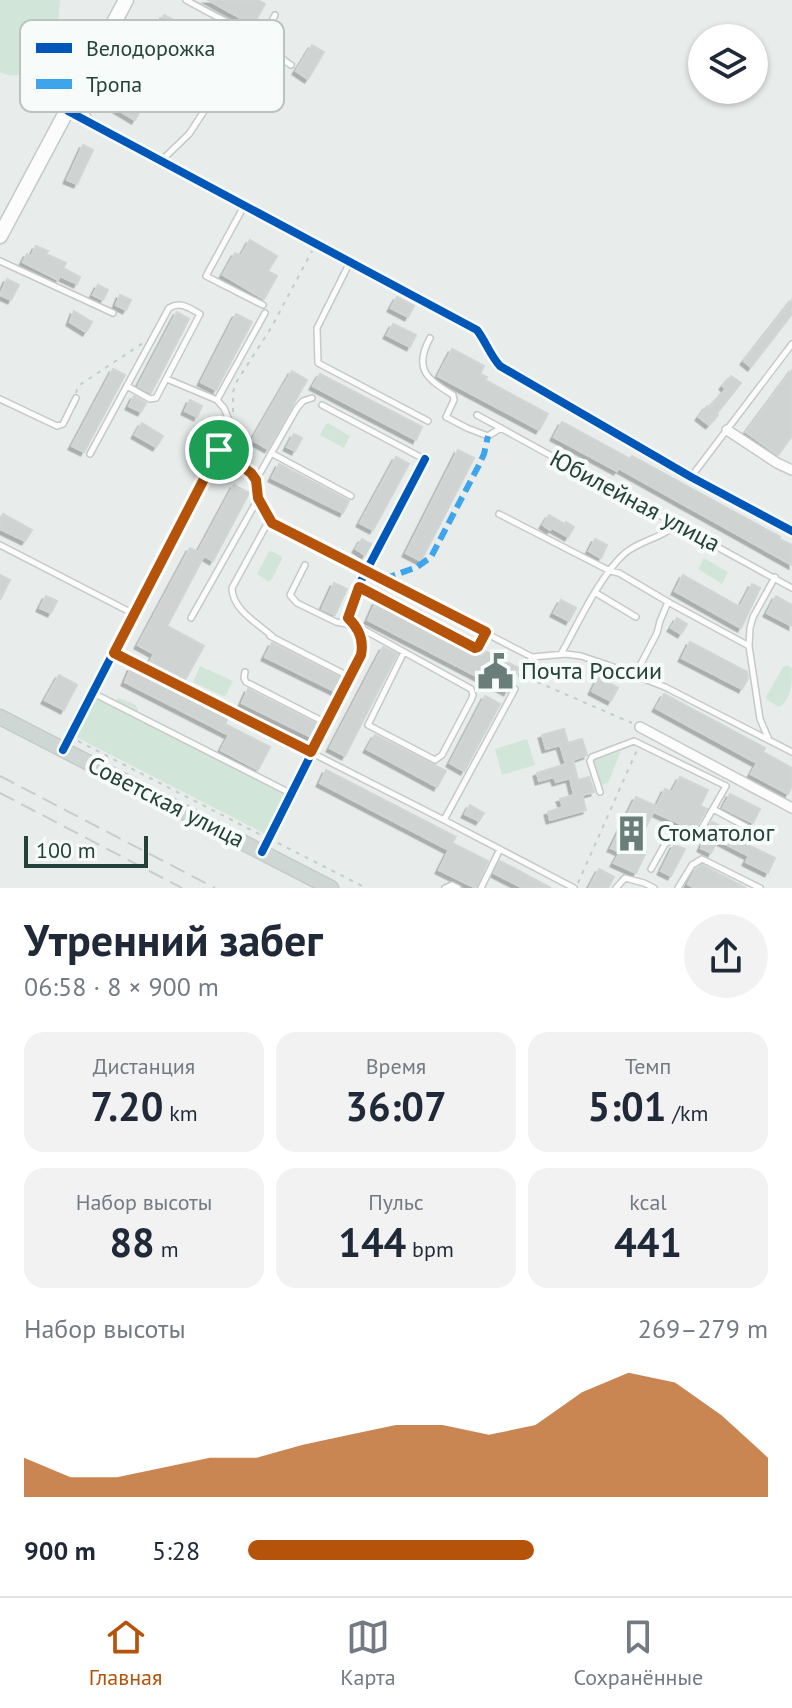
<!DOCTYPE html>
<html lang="ru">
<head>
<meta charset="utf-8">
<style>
  :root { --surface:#fff; --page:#f2f2f3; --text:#1f2937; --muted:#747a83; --line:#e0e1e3; --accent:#b45309 }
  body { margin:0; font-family:"PT Sans",sans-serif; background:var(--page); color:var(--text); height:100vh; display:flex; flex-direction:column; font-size:30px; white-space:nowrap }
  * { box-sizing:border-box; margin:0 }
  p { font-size:26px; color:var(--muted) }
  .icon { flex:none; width:44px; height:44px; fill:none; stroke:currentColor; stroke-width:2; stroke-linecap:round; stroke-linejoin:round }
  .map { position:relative; height:888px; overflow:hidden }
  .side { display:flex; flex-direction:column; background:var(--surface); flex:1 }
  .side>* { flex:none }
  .fabs { position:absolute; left:688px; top:24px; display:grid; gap:16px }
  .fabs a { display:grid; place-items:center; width:80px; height:80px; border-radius:50%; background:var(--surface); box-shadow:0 2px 6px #0004; font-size:40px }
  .scale { position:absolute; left:24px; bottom:20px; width:124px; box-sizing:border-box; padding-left:8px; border:4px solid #24423a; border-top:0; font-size:22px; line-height:28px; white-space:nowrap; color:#24423a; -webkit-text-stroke:6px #f7fbf9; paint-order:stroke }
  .pin { position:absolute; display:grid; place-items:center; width:68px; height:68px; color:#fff; margin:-34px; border:4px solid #fff; border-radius:50%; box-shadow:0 2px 8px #0007 }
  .round { display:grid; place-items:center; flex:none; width:84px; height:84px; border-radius:42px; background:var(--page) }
  .headline { display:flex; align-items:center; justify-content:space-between; height:136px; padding:0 24px }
  h1 { font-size:44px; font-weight:600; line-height:60px }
  .metrics { display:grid; grid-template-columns:repeat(3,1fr); gap:12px; height:136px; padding:8px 24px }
  .metrics div { display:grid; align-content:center; border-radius:20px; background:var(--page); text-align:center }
  .metrics b { font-size:40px; font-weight:600 }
  .metrics small { font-size:22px; font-weight:400 }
  .metrics p { font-size:22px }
  .chart { height:224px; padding:16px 24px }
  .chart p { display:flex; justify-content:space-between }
  .chart svg { width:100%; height:144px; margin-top:8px; fill:var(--accent); opacity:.7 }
  ul { padding:0 24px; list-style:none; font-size:26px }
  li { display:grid; grid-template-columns:128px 96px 1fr; align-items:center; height:60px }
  li i { height:20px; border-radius:10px; background:var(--accent) }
  .menu { display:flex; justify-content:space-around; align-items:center; height:112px; border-top:2px solid var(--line); background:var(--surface); font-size:22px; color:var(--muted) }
  .menu a { display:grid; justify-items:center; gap:4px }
  .menu .on { color:var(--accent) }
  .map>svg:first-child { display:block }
</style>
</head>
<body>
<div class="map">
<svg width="792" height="888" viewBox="0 0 792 888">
  <defs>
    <filter id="shadow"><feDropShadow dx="-3.5" dy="3.5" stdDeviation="0" flood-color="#0004"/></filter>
  </defs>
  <rect width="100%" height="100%" fill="#e8edeb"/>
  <path fill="#d1e6d8" d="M0 0H60C59 10 59 23 55 32 47 54 27 86 0 72Z
    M328 423 350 436 344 448 320 435 325 425Z
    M271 551 281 556 282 559 272 579 269 582 257 574 268 553Z
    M704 558 728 572 722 584 698 569Z
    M787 665 792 668C792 683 792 699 779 707L767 700 766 697 783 667Z
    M200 666 233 681 225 697 193 682Z
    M95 696 110 704 119 698 136 705 138 711 136 716 287 794 267 835 74 736Z
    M527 739 535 765 502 775 495 749Z
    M621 751 608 783 601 785 593 760Z"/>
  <path fill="#cfd4d2" stroke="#d1d6d4" stroke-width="2" filter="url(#shadow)" d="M208 0H258L265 4 253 25Z
    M164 15 211 41 204 53 196 49 190 61 203 68 199 76 194 79 173 67 176 62 147 47Z
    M312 45 324 52 308 79 296 71Z
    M120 73 145 87 136 104 142 107 135 120 113 107 121 93 112 88Z
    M83 145 93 150 77 184 67 180Z
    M250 240 277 256 268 271 277 276 264 299 223 275 235 253 241 256Z
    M36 246 48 251 46 254 66 263 63 268 80 277 77 284 60 276 58 280 23 262 27 254 31 256Z
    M7 279 19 285 11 300 0 295Z
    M98 285 108 290 103 300 93 295Z
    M120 295 131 300 126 310 116 305Z
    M397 297 414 306 408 317 391 308Z
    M792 300V314L751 367 744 361Z
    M74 311 92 322 86 332 70 322Z
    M177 312 189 319 151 393 138 386Z
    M236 314 252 322 216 390 201 382Z
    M393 324 416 335 410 347 387 335Z
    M452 349 484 366 480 374 487 377 485 380 548 414 539 430 438 376Z
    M113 369 125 375 84 452 72 446Z
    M792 370V436L778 455 746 432Z
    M292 371 307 380 268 449 252 440Z
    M320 374 422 427 416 440 313 386Z
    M731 376 741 383 716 414 718 415 709 425 699 417 707 406 709 408 726 389 723 386Z
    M134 396 146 403 141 412 129 406Z
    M190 400 202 406 197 417 185 411Z
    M562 422 630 459 632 456 780 537 779 539 792 545V565L618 468 617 471 554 437Z
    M142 423 163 436 156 447 135 435Z
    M294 434 302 438 295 451 287 447Z
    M458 450 474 458 421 561 406 553Z
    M396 457 409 464 373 530 360 523Z
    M279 464 349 501 343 513 272 478Z
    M234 485 249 493 213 561 204 556 167 626 204 646 185 680 150 662 154 654 138 645 190 548 198 552Z
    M3 514 32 530 25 541 0 529V520Z
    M549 515 565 524 566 522 574 527 568 537 552 528 550 530 543 525Z
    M362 539 371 544 365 555 356 549Z
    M595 539 607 545 601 558 589 551Z
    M0 575 10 580 0 600Z
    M683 575 740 607 752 584 760 588 741 628 675 591Z
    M334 583 347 589 335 615 322 609Z
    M46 596 57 601 51 613 40 608Z
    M776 596 792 605V626L767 613Z
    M561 600 576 608 569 621 554 613Z
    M376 602 472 653 480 656 483 650 519 668 507 692 368 620Z
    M677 618 687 624 681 634 671 628Z
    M690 642 747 672 748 678 742 689 682 658Z
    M272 643 341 678 334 691 265 657Z
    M383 647 397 654 345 756 330 748Z
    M131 668 228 718 225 724 270 747 258 770 221 750 229 735 125 682Z
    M59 675 77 685 64 710 45 700Z
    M599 677 618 688 611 701 592 691Z
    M248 689 317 724 311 737 242 703Z
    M664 694 765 748 763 752 792 768V786L788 794 751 774 757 763 656 708Z
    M485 696 500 704 464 771 450 763Z
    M564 729 568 743 582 739 587 755 573 760 578 780 589 777 594 792 582 795 586 810 550 820 548 812 563 807 560 799 574 795 570 778 556 782 554 777 539 781 537 773 566 764 560 745 546 749 542 735Z
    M375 735 446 771 437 787 367 749Z
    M326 770 456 837 452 843 488 861 476 888 439 870 449 850 320 783Z
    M680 777 708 790 700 806 707 809 694 830 654 812 665 789 672 792Z
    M730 794 760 809 753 823 723 808Z
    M636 797 656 806 636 848 646 852 636 873 614 863 620 852 611 848Z
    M470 805 484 813 479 821 465 814Z
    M712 822 748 840 746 844 775 858 768 873 746 862 749 856 718 840 711 853 701 848 706 837 704 836Z
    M674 845 685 849 671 876 661 871Z
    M500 861 551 888H523L494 873Z
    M702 865 717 873 746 888H695L688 884 696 869Z
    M599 869 614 877 608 888H589Z"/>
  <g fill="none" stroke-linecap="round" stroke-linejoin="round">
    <defs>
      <path id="lane" d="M186 0C201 8 249 37 264 30 269 28 273 19 275 15
        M263 31C271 43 278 58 291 65
        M110 37 193 85C202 83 220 62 222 84L189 134 162 160
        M82 91 86 114 90 120
        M244 206 206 276 263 305
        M0 261 113 313
        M350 262 317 328 318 363 428 421
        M430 338C413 369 427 379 453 395L454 400 446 417 467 428 488 436 501 428
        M167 379 217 400
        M0 399 57 426 63 424 76 398
        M322 405 424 459
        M477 415 792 588
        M231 425 224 408 217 400 265 313
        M219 450 251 473 256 480 258 498 272 523 532 657 566 654 581 656 605 664 665 687 792 752
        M271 453 351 496
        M90 454 169 308C181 301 189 308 200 314L156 398 150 399 127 386
        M691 477 792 344
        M256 480 297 408 303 401 312 398
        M499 514 610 571 619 573 668 602
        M0 545 134 614
        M305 565 290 595 297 603 336 622 357 626 471 689 473 695 471 700 442 755 435 760 368 725 404 652
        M359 587 475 648 478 647 485 633
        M596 593 636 617
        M191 618 258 499
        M270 636 350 677
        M272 636C257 623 232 609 232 588L262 533 266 526 272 523
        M115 653 444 820 574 888
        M561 654C578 624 599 577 624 554 639 540 664 538 676 524
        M245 672 244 678 246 682 326 723
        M522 675 532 657
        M635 675 657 633 660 621 668 602 749 646
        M93 693 290 793
        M769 740 760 719 749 646 750 628 753 617 775 577
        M600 792 590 761 592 757 634 741 726 786 698 835 672 840 665 844 651 869
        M713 809 754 831
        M444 820 515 689
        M445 888 452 885 458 888
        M481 888 500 849
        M616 888 625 878 644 883 654 888
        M678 888 692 865 702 859 760 888"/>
      <path id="street" d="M68 111 477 330C486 342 490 355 500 366L691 477 792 531
        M727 430 777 463 792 470
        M640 727 792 808
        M63 750 231 425
        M262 852 361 655C364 639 359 629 348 618V614L361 581 425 459"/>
      <path id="secondary" d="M0 236 126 0"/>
      <path id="primary" d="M0 717 331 888"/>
    </defs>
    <use href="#lane" stroke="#c5cac8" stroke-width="8"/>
    <use href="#street" stroke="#c5cac8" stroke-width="12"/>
    <use href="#secondary" stroke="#c3cbc8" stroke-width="17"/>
    <use href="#primary" stroke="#c3ccc9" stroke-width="17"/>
    <path stroke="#c3ccca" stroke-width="2" stroke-dasharray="4 6" stroke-linecap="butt" d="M76 393 78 386 143 343
      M233 412V392L237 381 271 328 312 251
      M528 678 632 723
      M78 741 261 835
      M278 843 366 888
      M578 883 637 750"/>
    <use href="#lane" stroke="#fcfcfc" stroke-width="5"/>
    <use href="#street" stroke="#fcfcfc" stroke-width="9"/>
    <use href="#secondary" stroke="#fcfcfc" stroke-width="14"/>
    <use href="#primary" stroke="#cfd7d5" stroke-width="14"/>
    <path stroke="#c9cdcc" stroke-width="2" stroke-dasharray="16 8" stroke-linecap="butt" d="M0 776 215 888
      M0 793 182 888"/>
    <path stroke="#3ea4ec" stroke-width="6" stroke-dasharray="12 6" stroke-linecap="butt" d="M384 579 417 567 431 557 479 465 484 454 488 436"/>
    <defs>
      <path id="cycleway" d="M68 111 477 330C486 342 490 355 500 366L691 477 792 531
        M63 750 231 425
        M262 852 361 655C364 639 359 629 348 618V614L361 581 425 459"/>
    </defs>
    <use href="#cycleway" stroke="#f7fbf9" stroke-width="13"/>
    <use href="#cycleway" stroke="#0057b8" stroke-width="8"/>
  </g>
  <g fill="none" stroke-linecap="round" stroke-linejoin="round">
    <defs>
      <path id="route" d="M219 450 251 473 256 480 258 498 272 523 486 632 478 647 475 648 359 587 348 618C359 628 364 640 361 655L311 752 114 653Z"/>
    </defs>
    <use href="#route" stroke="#fff" stroke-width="16"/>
    <use href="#route" stroke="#b45309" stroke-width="10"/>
  </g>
  <defs>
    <symbol id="civic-bare" viewBox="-9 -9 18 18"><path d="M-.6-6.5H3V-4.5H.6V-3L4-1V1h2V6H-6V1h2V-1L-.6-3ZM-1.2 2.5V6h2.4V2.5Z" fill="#697e78" stroke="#f7fbf9" stroke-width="2.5" paint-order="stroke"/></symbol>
    <symbol id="building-bare" viewBox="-9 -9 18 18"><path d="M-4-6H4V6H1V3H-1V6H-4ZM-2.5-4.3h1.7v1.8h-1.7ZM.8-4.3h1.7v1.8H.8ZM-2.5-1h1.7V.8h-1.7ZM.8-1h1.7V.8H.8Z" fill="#697e78" stroke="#f7fbf9" stroke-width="2.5" paint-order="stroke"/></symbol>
  </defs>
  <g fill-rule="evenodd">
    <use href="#civic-bare" x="470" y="646" width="51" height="51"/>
    <use href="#building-bare" x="606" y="808" width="51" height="51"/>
  </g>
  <g text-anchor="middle" stroke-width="8" stroke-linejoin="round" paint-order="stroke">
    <g font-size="24" fill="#24423a" stroke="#f7fbf9">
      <text transform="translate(635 501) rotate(28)" y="8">Юбилейная улица</text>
      <text transform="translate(166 802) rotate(27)" y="8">Советская улица</text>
    </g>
    <g font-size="24" fill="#24423a" stroke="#f7fbf9" text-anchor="start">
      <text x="521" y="679">Почта России</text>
      <text x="657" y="841">Стоматолог</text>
    </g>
  </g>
  <rect x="20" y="20" width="264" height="92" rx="12" fill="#f7fbf9" stroke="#b8c4c0" stroke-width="2"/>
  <rect x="36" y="43" width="36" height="10" fill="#0057b8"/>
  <rect x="36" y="79" width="36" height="10" fill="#3ea4ec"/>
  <g font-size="22" fill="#24423a">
    <text x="86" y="56">Велодорожка</text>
    <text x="86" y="92">Тропа</text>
  </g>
</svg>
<div class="fabs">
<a><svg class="icon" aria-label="layers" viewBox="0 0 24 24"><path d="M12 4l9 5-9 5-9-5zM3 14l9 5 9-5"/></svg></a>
</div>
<div class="scale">100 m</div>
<div class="pin" style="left:219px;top:450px;background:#1e9e55"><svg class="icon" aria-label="arrive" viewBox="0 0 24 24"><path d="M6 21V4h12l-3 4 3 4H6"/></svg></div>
</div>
<section class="side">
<div class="headline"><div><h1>Утренний забег</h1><p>06:58 · 8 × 900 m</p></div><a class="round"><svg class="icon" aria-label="share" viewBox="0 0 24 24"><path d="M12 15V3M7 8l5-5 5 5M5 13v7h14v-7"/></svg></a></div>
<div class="metrics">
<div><p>Дистанция</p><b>7.20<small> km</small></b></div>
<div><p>Время</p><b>36:07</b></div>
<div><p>Темп</p><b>5:01<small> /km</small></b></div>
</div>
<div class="metrics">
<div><p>Набор высоты</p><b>88<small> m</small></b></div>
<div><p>Пульс</p><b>144<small> bpm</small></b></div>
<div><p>kcal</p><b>441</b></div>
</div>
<div class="chart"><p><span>Набор высоты</span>269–279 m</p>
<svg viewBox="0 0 160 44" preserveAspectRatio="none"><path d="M0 44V32L10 38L20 38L30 35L40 32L50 32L60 28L70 25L80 22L90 22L100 25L110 22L120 12L130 6L140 9L150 19L160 32V44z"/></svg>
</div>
<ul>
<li><b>900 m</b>5:28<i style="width:55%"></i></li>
</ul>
</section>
<nav class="menu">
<a class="on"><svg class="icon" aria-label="home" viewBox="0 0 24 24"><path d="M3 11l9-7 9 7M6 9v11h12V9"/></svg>Главная</a>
<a><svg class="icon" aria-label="map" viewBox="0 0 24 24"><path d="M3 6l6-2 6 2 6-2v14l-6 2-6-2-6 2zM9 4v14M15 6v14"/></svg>Карта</a>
<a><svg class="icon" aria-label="saved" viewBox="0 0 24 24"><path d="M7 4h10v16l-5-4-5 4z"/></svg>Сохранённые</a>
</nav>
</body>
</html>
